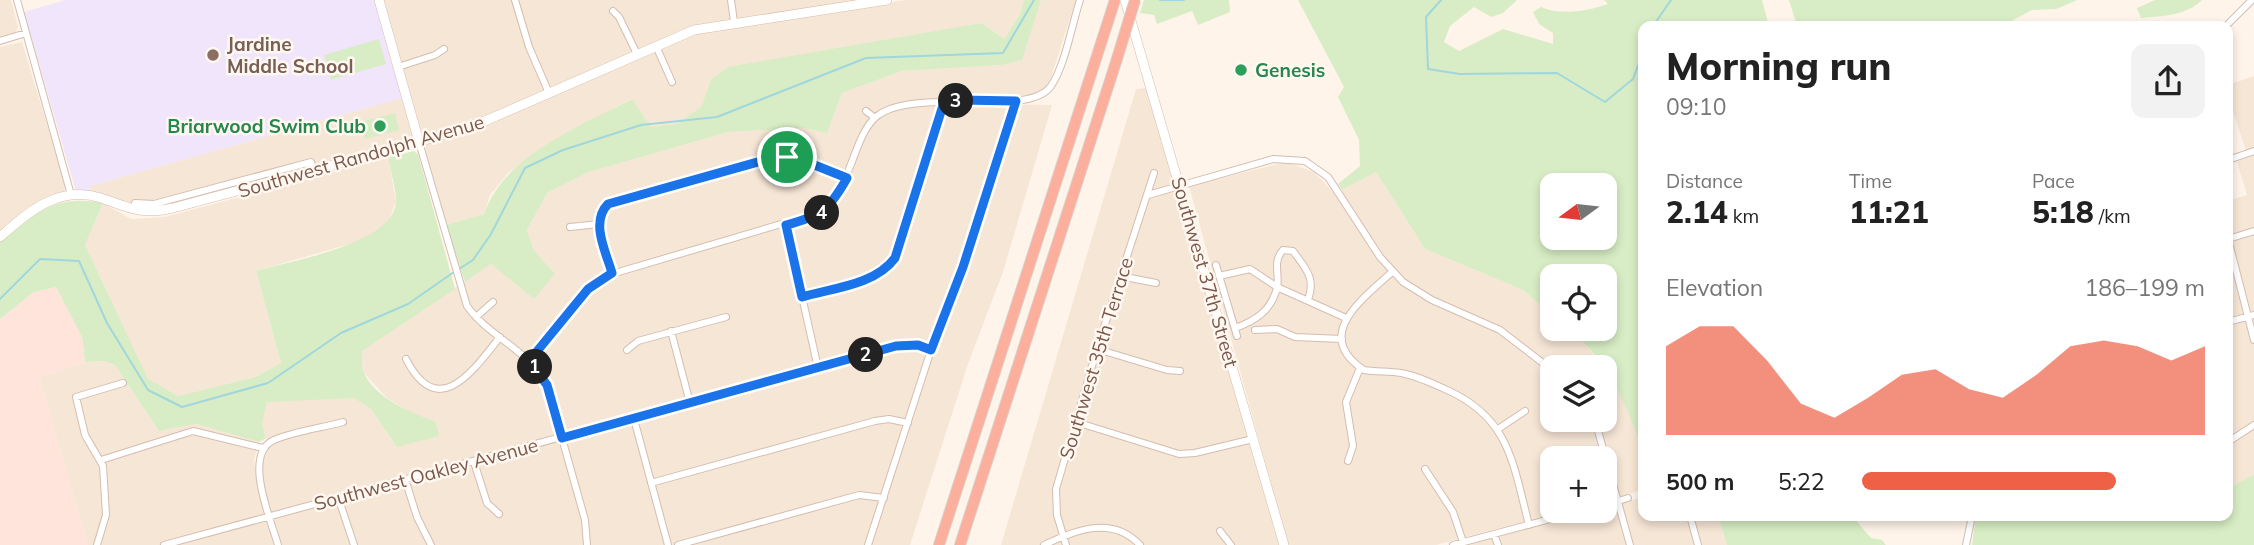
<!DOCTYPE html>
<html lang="en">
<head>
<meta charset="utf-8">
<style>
  :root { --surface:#fff; --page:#f2f2f2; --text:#222; --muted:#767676; --accent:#ef6147 }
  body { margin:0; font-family:Mulish,sans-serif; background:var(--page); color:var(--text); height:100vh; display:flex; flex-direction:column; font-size:26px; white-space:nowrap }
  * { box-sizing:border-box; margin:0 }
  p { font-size:23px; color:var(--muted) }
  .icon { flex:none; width:38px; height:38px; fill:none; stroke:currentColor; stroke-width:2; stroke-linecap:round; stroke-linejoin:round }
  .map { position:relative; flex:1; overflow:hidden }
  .details { position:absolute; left:1638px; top:21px; width:595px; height:500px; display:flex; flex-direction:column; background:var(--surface); border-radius:14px; box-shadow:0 4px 10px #0003 }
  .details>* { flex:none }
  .needle { width:46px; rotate:255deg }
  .buttons { position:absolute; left:1540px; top:173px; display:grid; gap:14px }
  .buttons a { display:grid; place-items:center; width:77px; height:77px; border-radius:14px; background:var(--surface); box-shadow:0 4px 10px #0003; font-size:35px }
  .pin { position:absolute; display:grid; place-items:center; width:60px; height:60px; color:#fff; margin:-30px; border:4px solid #fff; border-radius:50%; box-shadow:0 2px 7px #0007 }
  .km { position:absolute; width:35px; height:35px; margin:-18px; border-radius:50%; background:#222; color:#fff; font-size:19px; line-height:35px; text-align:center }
  .round { display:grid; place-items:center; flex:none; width:74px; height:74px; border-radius:14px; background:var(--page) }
  .headline { display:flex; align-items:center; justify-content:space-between; height:119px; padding:0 28px }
  h1 { font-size:38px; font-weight:800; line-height:52px }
  .figures { display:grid; grid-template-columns:repeat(3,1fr); gap:10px; height:119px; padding:7px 28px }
  .figures div { display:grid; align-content:center }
  .figures b { font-size:30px; font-weight:800 }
  .figures small { font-size:19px; font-weight:400 }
  .figures p { font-size:19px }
  .chart { height:196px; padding:14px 28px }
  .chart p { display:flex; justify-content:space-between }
  .chart svg { width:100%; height:126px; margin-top:7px; fill:var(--accent); opacity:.7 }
  ul { padding:0 28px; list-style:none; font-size:23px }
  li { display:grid; grid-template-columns:112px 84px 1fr; align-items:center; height:52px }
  li i { height:18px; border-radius:9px; background:var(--accent) }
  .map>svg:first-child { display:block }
</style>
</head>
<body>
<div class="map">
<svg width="2254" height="545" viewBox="0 0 2254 545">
  <rect width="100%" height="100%" fill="#fef4e9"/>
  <path fill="#f6e6d6" d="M0 0H11L18 27 14 35 0 39Z
    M383 0H859L860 7 906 0H1024L1020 14 1004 39 982 23 711 80 701 107 677 125 651 127 631 99 549 144 509 172 490 195 484 214 446 225Z
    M1041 0H1076L1050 80 1044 90 1025 99 942 98 909 198 918 201 948 107 957 104 1052 105 1003 272 968 364 910 545H88L39 377 85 362 104 361 115 365 159 431 196 424 259 442 254 460 257 485 264 483 261 467 269 448 262 425 267 402 281 398H355L371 409 397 447 435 421 413 414 387 398 363 372 362 350 491 264 534 298V251L527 230 547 193 589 172 728 132 803 128 827 133 842 93 902 71 1002 65 1021 60Z
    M22 42 66 187 64 191 28 207 0 231V47Z
    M2254 76V474L2228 489V201L2247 195 2237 162 2248 157 2228 96V85Z
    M1148 88 1279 545H1001L1136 89Z
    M402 98 413 134 407 140 156 208 134 207 91 192 90 186Z
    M388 157 396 202 388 222 367 239 256 271 281 363 255 377 178 396 148 380 85 245 103 203 131 219 165 217Z
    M1286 162 1314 172 1335 194 1376 172 1425 249 1523 290 1552 315V329H1569L1583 340 1602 367 1552 368V420H1605V371L1625 400 1643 452V490L1605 500V458H1552V511H1563L1436 545H1288L1189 186Z
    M1643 497V516H1718L1727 545H1469L1593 511H1605V508Z"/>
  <path fill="#ffe4dc" d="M56 287 82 337 85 362 39 377 88 545H0V319L34 292Z"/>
  <path fill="#f1e5fb" d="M65 0H375L402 98 90 186 91 192 76 191 24 12Z"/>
  <path fill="#d8edc5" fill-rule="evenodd" d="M1024 0H1041L1022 60 1002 65 902 71 842 93 827 133 803 128 728 132 589 172 547 193 527 230 534 251 555 274 534 299 491 264 465 282 446 225 484 214C505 154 580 127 632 99L651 127 677 124 701 107 711 80 728 67 982 23 1004 39 1020 14Z
    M1144 0H1229L1230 12 1198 25 1192 11 1157 24 1154 15 1140 13Z
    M1298 0H1517L1503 13 1491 17 1474 7 1450 26 1444 42 1459 51 1503 29 1553 44V33L1539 24 1533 12 1541 7C1561 16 1587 11 1608 4L1604 0H1762L1769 26H1643V452C1627 404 1608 361 1569 329H1605V276H1552V315L1523 290 1425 249 1376 172 1342 190 1338 184 1360 166 1359 140 1338 97 1344 87ZM1552 186H1605V238H1552Z
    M1789 0H2077L2056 9 2032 10 2006 24 1986 22 1973 26H1797Z
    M2155 0H2202C2186 16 2162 16 2141 18L2137 8Z
    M379 39 386 64 331 80 324 55Z
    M395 113 399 130 365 139 360 122Z
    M414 151 418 154 455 289 362 351C363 357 361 367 364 373 374 397 412 414 435 421L439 436 397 447 371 409 354 398 267 402 262 425 266 438 259 442 196 424 159 431 115 365 104 361 85 362 82 337 56 287 34 292 0 319V242C36 212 54 194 103 203L85 245 148 379 178 396 255 377 281 363 256 271C290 261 395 244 396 201 396 187 390 171 388 157Z
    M2254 474V545H1972L1976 516H2228V489Z
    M1718 516H1852L1871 538 1882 540 1886 545H1727Z"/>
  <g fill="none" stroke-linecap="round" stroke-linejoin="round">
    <path stroke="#a0d7dc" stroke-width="2" d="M1160 0H1184
      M1441 0 1426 17 1428 69 1460 74 1557 73 1605 102 1633 79 1643 52
      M1653 26 1671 0
      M459 269 473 260 491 234 525 168 563 150 641 125 717 117 866 58 1003 53 1034 0
      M0 299 40 259 79 261 107 323 148 390 182 407 268 383 341 333 408 304 454 272"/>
    <defs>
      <path id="street" d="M17 0 71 195
        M515 0 529 47 549 93
        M731 0 734 22
        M613 11 619 17 637 54
        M2226 26 2252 0
        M0 41 26 33
        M656 46 672 82
        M398 67 435 55 444 49
        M866 111 875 118
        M419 142 467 306C489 337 529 350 547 385L585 520 587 545
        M2228 160 2254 151
        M1148 195 1273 159 1305 161 1328 177 1380 257 1403 282 1432 300 1500 330 1552 370
        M135 203 154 204 311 162 314 170
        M786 225 818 368
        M570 227 599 224
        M2228 239 2254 340
        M2228 239 2254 231
        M1216 265 1237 336
        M1392 272C1364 298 1311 335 1364 370 1376 372 1389 371 1401 373 1417 376 1432 383 1447 390 1510 418 1513 464 1529 525
        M612 273C605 249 587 216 615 200L781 157 805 161 847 178
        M1120 276 1156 283
        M1219 276 1250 269 1277 287 1346 318
        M802 297 871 278 891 264 944 102
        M476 317 493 302
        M2228 322 2254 315
        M1235 328C1255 321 1271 311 1277 288 1280 274 1272 262 1283 250L1293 251C1306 269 1316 278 1308 300
        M1255 330 1277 329 1295 337 1342 339
        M671 331 690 403
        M1097 349 1167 370 1180 371
        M627 350 638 341 726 317
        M406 359C438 422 473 371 500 337
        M529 361 588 289 605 276 822 212C852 188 853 135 877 116 915 86 1029 119 1051 86 1065 66 1072 24 1080 0
        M634 419 668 545
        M1595 420 1630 545
        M1076 422 1179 454 1195 453 1253 439
        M1498 429 1525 411
        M2228 442 2254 425
        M101 460 193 431 263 448
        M1348 461 1353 446 1346 402 1360 368
        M474 462 487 503 499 514
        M1425 469 1453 512 1463 542
        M405 479 417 517 431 545
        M651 483 875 421 889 419 908 423
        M338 497 354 545
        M1605 505 1628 498
        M1690 516 1698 545
        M1220 531 1231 545
        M1494 534 1498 545
        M97 545 106 515 103 466 85 435 76 397 123 383
        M164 545 896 346 918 345 931 350
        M278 545C271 520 242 454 274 440 295 431 321 428 343 422
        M678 545 859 495 884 498
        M868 545 931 350 963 267 1016 101
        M1044 545C1075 530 1112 515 1140 545
        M1066 545 1057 515 1056 489 1097 349 1154 173
        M1453 545 1580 511
        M1966 545 1972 516"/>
      <path id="secondary" d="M379 0 419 142
        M1125 0 1284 545
        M0 237C29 211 59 185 101 198 131 208 140 215 173 208L419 142 485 121 694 30 887 0"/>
      <path id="highway" d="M939 545 1115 0
        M960 545 1116 62"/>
    </defs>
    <use href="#street" stroke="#d4bdb0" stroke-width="8"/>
    <use href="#secondary" stroke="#d7bdac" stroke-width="10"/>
    <use href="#highway" stroke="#dad0cc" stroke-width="12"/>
    <use href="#street" stroke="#fff" stroke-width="6"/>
    <use href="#secondary" stroke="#fff" stroke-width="9"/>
    <use href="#highway" stroke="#fcaf9c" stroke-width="10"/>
    <defs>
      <path id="highway-bridge" d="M1116 62 1135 0"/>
    </defs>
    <use href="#highway-bridge" stroke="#dad0cc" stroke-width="12" stroke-linecap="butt"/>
    <use href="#highway-bridge" stroke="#fcaf9c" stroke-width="10"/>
  </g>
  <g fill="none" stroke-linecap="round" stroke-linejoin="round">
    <defs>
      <path id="route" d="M960 100 1016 101 963 267 931 350 918 345 896 346 562 438 547 385 529 361 588 289 612 273C606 252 590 222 608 204L772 158H797L847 178C829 210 821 216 786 225L802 297C833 288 875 285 895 258L944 102Z"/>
    </defs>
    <use href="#route" stroke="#fff" stroke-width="14"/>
    <use href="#route" stroke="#1a73e8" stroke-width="9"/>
  </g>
  <circle fill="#8d6e63" stroke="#fff8f1" stroke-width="2.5" cx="213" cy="55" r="7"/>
  <g fill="#2e9e5b" stroke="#fff8f1" stroke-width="2.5">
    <circle cx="1241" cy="70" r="7"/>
    <circle cx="380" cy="126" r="7"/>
  </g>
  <g text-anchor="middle" stroke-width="5" stroke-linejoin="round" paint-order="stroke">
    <g font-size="19" font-weight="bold" fill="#785e54" stroke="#fff8f1" text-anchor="start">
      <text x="227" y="51">Jardine<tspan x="227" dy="22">Middle School</tspan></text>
    </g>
    <g font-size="19" font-weight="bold" fill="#27864d" stroke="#fff8f1" text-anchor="start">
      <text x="1255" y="77">Genesis</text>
      <text x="366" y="133" text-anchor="end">Briarwood Swim Club</text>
    </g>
    <g font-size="19" fill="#7b584a" stroke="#fff8f1">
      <text transform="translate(361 156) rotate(-16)" y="7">Southwest Randolph Avenue</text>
      <text transform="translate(1205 272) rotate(74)" y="7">Southwest 37th Street</text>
      <text transform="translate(1096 358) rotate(-73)" y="7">Southwest 35th Terrace</text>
      <text transform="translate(426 474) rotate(-15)" y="7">Southwest Oakley Avenue</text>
    </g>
  </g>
</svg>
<div class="buttons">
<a><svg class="needle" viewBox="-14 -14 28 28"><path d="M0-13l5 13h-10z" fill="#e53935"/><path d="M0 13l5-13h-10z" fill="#767676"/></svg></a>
<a><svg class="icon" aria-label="locate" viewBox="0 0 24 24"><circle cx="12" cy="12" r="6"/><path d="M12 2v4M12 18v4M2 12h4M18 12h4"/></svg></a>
<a><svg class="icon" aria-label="layers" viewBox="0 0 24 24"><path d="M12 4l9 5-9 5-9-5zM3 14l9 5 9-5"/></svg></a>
<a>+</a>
</div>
<div class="pin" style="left:787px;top:157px;background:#1e9e55"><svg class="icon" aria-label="arrive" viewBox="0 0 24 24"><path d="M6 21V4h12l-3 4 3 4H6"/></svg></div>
<b class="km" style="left:535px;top:367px">1</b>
<b class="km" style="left:866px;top:355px">2</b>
<b class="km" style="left:956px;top:101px">3</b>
<b class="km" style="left:822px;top:213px">4</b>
<section class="details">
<div class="headline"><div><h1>Morning run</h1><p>09:10</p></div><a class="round"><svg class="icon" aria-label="share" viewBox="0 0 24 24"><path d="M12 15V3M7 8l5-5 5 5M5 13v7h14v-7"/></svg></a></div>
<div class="figures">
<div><p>Distance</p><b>2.14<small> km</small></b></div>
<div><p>Time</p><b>11:21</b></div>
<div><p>Pace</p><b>5:18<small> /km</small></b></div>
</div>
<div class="chart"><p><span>Elevation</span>186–199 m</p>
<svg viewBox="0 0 160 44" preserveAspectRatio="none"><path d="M0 44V13L10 6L20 6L30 18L40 33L50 38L60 31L70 23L80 21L90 28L100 31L110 23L120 13L130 11L140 13L150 18L160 13V44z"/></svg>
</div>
<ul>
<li><b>500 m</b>5:22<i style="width:74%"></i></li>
</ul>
</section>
</div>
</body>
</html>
